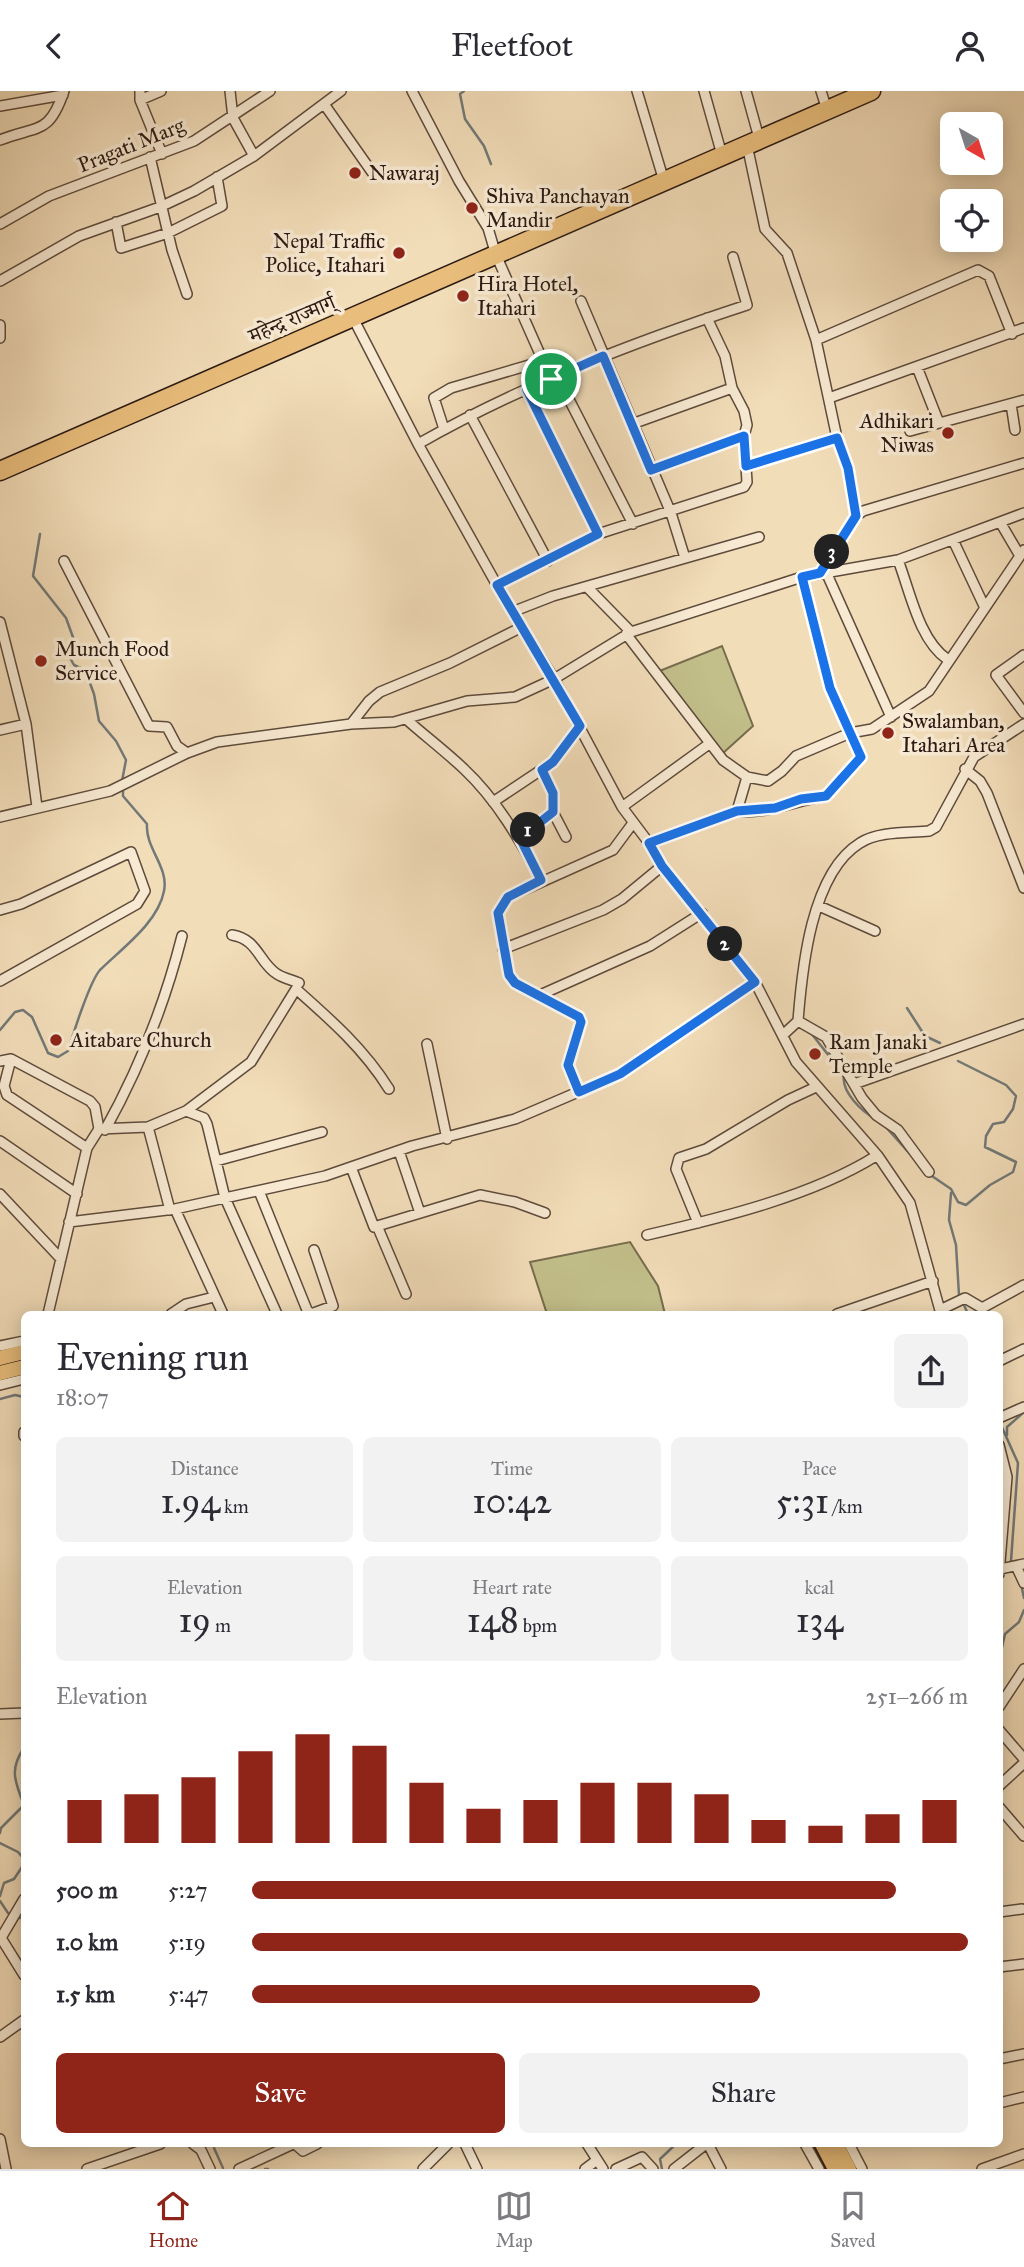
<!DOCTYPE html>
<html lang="en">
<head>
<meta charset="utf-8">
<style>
  :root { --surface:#fff; --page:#f2f2f3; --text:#2b2b33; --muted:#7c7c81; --line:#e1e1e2; --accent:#8f2418 }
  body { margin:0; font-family:"IM FELL Great Primer","Noto Serif Devanagari",serif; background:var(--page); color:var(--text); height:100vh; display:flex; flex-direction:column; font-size:26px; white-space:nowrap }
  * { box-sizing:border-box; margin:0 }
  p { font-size:23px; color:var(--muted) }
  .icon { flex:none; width:38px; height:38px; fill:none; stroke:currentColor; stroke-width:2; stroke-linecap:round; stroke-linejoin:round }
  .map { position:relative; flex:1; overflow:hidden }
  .drawer { position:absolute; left:21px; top:1220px; width:982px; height:836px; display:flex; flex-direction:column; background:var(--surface); border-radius:10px; box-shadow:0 4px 18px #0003 }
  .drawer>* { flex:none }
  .needle { width:46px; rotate:141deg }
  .controls { position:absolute; left:940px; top:21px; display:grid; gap:14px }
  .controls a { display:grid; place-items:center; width:63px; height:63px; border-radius:10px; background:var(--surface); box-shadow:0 4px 18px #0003; font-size:35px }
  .pin { position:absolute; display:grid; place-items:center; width:60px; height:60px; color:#fff; margin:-30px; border:4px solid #fff; border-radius:50%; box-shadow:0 2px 7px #0007 }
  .km { position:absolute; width:35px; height:35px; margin:-18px; border-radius:50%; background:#222; color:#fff; font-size:19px; line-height:35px; text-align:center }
  .round { display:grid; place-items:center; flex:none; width:74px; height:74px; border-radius:10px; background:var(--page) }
  .head { display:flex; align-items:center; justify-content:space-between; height:119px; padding:0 35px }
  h1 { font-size:38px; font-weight:600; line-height:52px }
  .figures { display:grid; grid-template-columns:repeat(3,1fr); gap:10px; height:119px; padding:7px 35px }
  .figures div { display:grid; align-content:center; border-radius:10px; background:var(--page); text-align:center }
  .figures b { font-size:35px; font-weight:600 }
  .figures small { font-size:19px; font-weight:400 }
  .figures p { font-size:19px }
  .chart { height:196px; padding:14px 35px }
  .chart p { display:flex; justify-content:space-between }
  .chart svg { width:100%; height:126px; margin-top:7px; stroke:var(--accent); stroke-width:6 }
  .button { display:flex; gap:14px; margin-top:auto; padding:14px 35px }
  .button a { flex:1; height:80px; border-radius:10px; background:var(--accent); color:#fff; font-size:28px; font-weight:600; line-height:80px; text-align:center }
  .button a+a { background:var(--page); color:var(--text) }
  ul { padding:0 35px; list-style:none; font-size:23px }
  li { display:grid; grid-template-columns:112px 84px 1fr; align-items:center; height:52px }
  li i { height:18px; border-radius:9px; background:var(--accent) }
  header { display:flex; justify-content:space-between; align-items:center; height:91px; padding:0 35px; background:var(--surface); font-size:32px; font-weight:600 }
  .dock { display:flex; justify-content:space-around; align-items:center; height:98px; border-top:2px solid var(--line); background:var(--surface); font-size:19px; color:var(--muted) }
  .dock a { display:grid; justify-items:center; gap:4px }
  .dock .current { color:var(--accent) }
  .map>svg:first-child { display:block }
</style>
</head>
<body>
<header><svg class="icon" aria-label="back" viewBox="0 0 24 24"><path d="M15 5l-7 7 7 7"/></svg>Fleetfoot<svg class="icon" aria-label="person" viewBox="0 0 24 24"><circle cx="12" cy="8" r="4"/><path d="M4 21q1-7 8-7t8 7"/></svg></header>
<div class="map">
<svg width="1024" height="2078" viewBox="0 0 1024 2078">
  <rect width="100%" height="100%" fill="#f2ddb9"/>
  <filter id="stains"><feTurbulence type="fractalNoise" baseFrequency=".00286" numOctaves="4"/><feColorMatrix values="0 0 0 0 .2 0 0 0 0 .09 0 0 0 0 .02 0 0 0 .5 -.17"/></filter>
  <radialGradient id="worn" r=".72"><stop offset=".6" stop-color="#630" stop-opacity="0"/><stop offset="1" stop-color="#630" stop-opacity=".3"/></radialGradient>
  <path fill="#c2bf8a" stroke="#776c4e" stroke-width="2" d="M722 555 753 635 722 663 657 581Z
    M630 1151 658 1195 665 1223H547L530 1171Z"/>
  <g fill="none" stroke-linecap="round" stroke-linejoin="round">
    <path stroke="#727978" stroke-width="2.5" d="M464 0 460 3 465 28 484 55 491 73
      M40 443 33 485 66 527 74 549 66 560 74 574 85 579 94 603 99 630 116 650 126 669 122 690
      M907 917 925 945 940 952
      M0 939 15 921 23 919 32 926 48 962 58 966 68 960C73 943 90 890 100 879 121 858 158 832 164 800 169 776 145 757 147 733L123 705V697
      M811 942 844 984C841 1001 862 1021 876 1028
      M884 1034 910 1063
      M929 1083 951 1098 958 1111 966 1114 990 1094 1013 1081 1016 1071 985 1056 986 1045 993 1033 1004 1031 1013 1018 1016 1005 1006 994 958 970
      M951 1102 949 1129 956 1154 959 1204
      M964 1214 968 1223
      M0 1308 15 1304 24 1306
      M1000 1332 1018 1372 1011 1470
      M1007 1344V1336L1024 1321
      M1021 1493 1024 1507
      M999 1570 1005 1543 1019 1531 1024 1519
      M0 1742 1 1737 24 1714C15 1691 9 1678 24 1657
      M0 1752 18 1761 24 1768
      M0 1805 4 1792 14 1788 24 1773
      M0 1810 8 1822
      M19 1827H24
      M214 2057 223 2077
      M265 2078H268
      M662 2078 660 2068 676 2053"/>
    <defs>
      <path id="street" d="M140 0V9L162 63
        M230 0 233 27 254 65
        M412 0 459 90 488 137 496 164 551 288
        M637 0 664 90
        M704 0 722 64
        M746 0 759 47
        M821 0 827 19
        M140 9 161 0
        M324 13 374 84
        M0 15 63 4
        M0 49C39 34 49 44 64 0
        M747 54 765 138 787 162 816 249 837 347 848 377 856 425
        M150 66 172 159 187 203
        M116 131 121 157 168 142 222 115 217 86
        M0 133 49 105 194 50 270 0
        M0 190 79 145 160 116 194 100 254 65 341 0
        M581 210 671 422 685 467
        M353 227 418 353 512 521 554 588 622 716 649 752 662 775 755 891 796 971 878 1065 910 1112 941 1223
        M0 234V247
        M816 249 978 179 989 185 1012 243
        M917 276 939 332
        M557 285 633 433
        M527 299 598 443
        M829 307 1024 237
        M1011 313 1015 339
        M470 324 548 470
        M632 333 732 297
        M444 338 434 307 451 297 543 270
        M910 340 1024 309
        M418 353C522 294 634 251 747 214L733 166
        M746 375 837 347
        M651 379 744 345
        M1000 431 1020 465
        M953 449 985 517
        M898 469C910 500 919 549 947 568
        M64 470 149 635 167 636 177 655 187 662
        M826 481 891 626
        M820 482 856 425 863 420 1024 372
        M497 494 598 443 744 396 747 391 744 345 747 334 744 320 732 297 725 265 707 227
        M587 496 631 541
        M512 521 553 505 759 446
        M0 531 26 633 37 716
        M626 543 723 669 747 686 768 690 782 680 796 665 850 642 872 638 929 600 1024 459
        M1024 564 996 584 1024 622
        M406 628C425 645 445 660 464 678 497 709 520 749 541 789
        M351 633 369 610 380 601 450 572 522 536
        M0 639 26 633
        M965 678 980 690 987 702 1024 797
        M542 679 553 702V721L566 746
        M493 711 553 671 580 635
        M622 716 709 653
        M737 720C767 724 796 709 826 705L861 666 830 597 802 486
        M0 726 110 700 187 662 217 651 351 633 394 631 467 610 515 606 554 588 631 541 802 486 898 469 1024 422
        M520 747 553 721
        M649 752 737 720 747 686
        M819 815 875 840
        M0 819 21 813 131 761 145 800 137 813 0 890
        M232 844C258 848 259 872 277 883 283 887 292 889 299 892
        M503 858 603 819 622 808 662 775
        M540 904 650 855 702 822
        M798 930 826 946 862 1007 876 1024 898 1039 929 1081
        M784 943 798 930C802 878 811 782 860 752 878 740 908 742 929 740L936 736 974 666 1024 633
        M427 953 447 1048
        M11 968 4 995 7 1004 87 1057
        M0 970 11 968 90 1010 95 1016 99 1038
        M854 993 1024 933
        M579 1001 568 974 581 931 579 926 515 892 509 884 498 822 508 806 613 759 633 732
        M186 1020 204 1027 207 1033 225 1107 277 1223
        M148 1036 170 1119
        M105 1039C139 978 165 912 182 845
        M0 1050 77 1103
        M399 1060 420 1122
        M216 1070 322 1041
        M351 1076 374 1136 480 1104 515 1111 545 1122
        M259 1100 307 1219 311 1223 333 1215 314 1159
        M0 1103 61 1168
        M175 1118 223 1223
        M69 1131 175 1118 325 1085 412 1055 515 1028 620 983 755 891
        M698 1132 676 1078 679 1067 706 1058 788 1009 816 996
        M378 1137 406 1203
        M647 1144C721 1127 812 1105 876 1065
        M940 1219 965 1207 982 1217 1024 1194
        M48 1223 87 1057 99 1038 148 1036 186 1020 251 971 296 898C331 929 364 958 389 998
        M171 1223 186 1213 214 1206
        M837 1223 933 1190
        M0 1255 24 1250
        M999 1270 1024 1258
        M0 1294 24 1288
        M999 1327 1024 1316
        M24 1341V1345
        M999 1354 1007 1386 999 1483
        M1016 1475 1024 1492
        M1000 1478 1024 1473
        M999 1616 1024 1578
        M0 1623 24 1622
        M999 1639 1024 1668
        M999 1695 1024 1672
        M999 1716 1024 1745
        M24 1808 1 1847 24 1884
        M999 1821 1022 1818
        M999 1876 1024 1873
        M0 1946 24 1929
        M999 1968 1024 1963
        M999 2012 1024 2006
        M0 2048 6 2078
        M193 2053 201 2059 210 2078
        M295 2053 303 2060 317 2053
        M465 2053 477 2078
        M587 2053 603 2078
        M708 2053 721 2078
        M805 2053 819 2078
        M849 2053 862 2078
        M87 2078 160 2053
        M239 2078 293 2053
        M423 2078 448 2053
        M585 2078 597 2069
        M616 2078 642 2066 653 2078
        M674 2078 706 2053
        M982 2078 1024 2063"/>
      <path id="primary" d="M0 1267 24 1261
        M0 1282 24 1276
        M822 2053 835 2078
        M836 2053 849 2078"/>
      <path id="highway" d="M0 380 871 0"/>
    </defs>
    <use href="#street" stroke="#5e4b3c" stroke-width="12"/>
    <use href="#primary" stroke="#2c1a13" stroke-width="18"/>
    <use href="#highway" stroke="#2c1a13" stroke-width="21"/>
    <use href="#street" stroke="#f7e9d2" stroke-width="9"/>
    <use href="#primary" stroke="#e9be7c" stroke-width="14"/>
    <use href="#highway" stroke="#e9be7c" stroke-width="18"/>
  </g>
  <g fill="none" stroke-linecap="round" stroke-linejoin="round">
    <defs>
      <path id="route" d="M603 265 651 379 744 345 746 375 837 347 848 377 856 425 820 482 802 486 830 597 861 666 826 705 801 708 775 717 737 720 649 752 662 775 755 891 620 983 579 1001 568 974 581 931 579 926 515 892 509 884 498 822 508 806 541 789 520 747 553 721V702L542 679 553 671 580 635 497 494 598 443 527 299Z"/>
    </defs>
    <use href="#route" stroke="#fff" stroke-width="14"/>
    <use href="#route" stroke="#1a73e8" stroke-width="9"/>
  </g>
  <g fill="#8f2418" stroke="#f7e9d2" stroke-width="2.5">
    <circle cx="355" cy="82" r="7"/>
    <circle cx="472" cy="117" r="7"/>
    <circle cx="399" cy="162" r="7"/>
    <circle cx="463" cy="205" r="7"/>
    <circle cx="948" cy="342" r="7"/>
    <circle cx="41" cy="570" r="7"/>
    <circle cx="888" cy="642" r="7"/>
    <circle cx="56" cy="949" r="7"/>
    <circle cx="815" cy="963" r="7"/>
  </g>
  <g text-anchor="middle" stroke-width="7" stroke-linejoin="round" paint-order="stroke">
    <g font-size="21" fill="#2c1a13" stroke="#f7e9d2">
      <text transform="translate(131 54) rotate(-22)" y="7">Pragati Marg</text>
      <text transform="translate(292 228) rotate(-23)" y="7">महेन्द्र राज्मार्ग्</text>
    </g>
    <g font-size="21" fill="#2c1a13" stroke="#f7e9d2" text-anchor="start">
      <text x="369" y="89">Nawaraj</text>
      <text x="486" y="112">Shiva Panchayan<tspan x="486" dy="24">Mandir</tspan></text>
      <text x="385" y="157" text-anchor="end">Nepal Traffic<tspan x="385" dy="24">Police, Itahari</tspan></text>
      <text x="477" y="200">Hira Hotel,<tspan x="477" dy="24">Itahari</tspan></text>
      <text x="934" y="337" text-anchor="end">Adhikari<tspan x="934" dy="24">Niwas</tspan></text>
      <text x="55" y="565">Munch Food<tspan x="55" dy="24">Service</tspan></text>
      <text x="902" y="637">Swalamban,<tspan x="902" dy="24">Itahari Area</tspan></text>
      <text x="70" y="956">Aitabare Church</text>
      <text x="829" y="958">Ram Janaki<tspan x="829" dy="24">Temple</tspan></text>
    </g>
  </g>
  <rect width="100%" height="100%" filter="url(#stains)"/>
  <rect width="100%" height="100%" fill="url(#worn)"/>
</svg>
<div class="controls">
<a><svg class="needle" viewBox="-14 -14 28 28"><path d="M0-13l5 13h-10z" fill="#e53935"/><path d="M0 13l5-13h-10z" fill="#7c7c81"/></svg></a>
<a><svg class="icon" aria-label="locate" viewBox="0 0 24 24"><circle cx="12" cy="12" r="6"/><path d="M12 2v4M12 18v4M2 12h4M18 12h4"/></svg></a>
</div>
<div class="pin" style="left:551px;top:288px;background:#1e9e55"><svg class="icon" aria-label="arrive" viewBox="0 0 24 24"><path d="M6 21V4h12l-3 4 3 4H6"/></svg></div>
<b class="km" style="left:528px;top:739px">1</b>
<b class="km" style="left:725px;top:853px">2</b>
<b class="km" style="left:832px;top:461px">3</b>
<section class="drawer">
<div class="head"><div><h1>Evening run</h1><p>18:07</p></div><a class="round"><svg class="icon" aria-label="share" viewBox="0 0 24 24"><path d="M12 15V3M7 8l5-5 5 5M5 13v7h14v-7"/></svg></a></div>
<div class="figures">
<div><p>Distance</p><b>1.94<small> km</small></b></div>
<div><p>Time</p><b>10:42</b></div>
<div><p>Pace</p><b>5:31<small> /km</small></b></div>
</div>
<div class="figures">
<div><p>Elevation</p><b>19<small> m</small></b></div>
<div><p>Heart rate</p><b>148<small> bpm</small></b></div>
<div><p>kcal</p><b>134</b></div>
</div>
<div class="chart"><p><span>Elevation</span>251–266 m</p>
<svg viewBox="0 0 160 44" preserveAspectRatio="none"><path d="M5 44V29M15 44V27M25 44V21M35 44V12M45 44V6M55 44V10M65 44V23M75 44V32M85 44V29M95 44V23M105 44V23M115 44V27M125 44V36M135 44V38M145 44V34M155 44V29"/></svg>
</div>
<ul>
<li><b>500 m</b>5:27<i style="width:90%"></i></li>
<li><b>1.0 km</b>5:19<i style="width:100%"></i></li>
<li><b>1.5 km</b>5:47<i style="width:71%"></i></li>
</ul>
<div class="button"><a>Save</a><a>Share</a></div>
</section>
</div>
<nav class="dock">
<a class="current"><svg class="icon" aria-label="home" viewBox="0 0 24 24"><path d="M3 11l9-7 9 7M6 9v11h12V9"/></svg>Home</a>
<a><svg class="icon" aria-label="map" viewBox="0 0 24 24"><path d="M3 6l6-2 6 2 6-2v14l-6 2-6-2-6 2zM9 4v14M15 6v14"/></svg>Map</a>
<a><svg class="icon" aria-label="saved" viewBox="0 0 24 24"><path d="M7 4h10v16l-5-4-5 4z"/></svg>Saved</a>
</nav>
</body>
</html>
